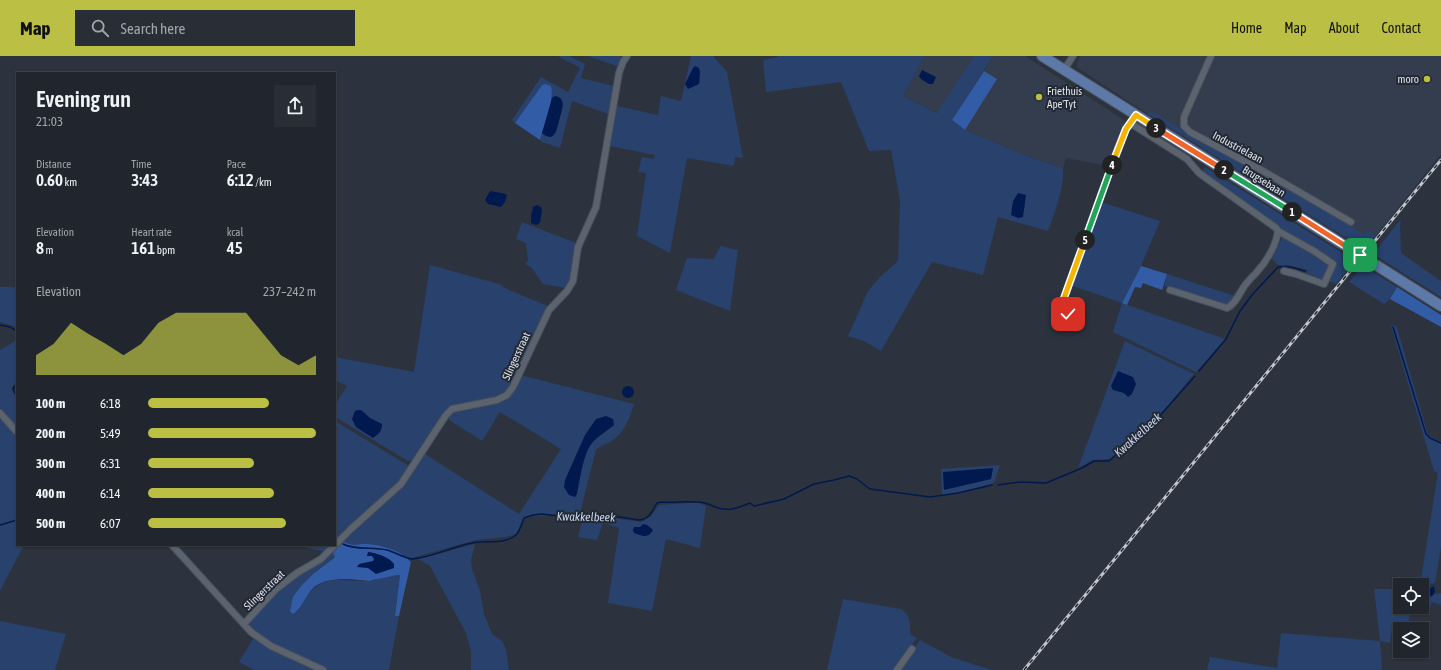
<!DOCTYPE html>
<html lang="en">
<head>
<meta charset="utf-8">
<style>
  :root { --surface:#21262e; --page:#292e36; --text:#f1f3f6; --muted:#a2a5aa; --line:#3e434a; --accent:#bbc044 }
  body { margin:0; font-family:"Asap Condensed",sans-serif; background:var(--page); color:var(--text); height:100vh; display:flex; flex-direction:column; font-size:15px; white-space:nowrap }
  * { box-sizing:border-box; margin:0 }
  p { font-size:13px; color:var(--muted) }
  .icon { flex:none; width:22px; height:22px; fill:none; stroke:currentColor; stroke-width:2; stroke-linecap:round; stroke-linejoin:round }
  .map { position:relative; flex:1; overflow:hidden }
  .side { position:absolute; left:16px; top:16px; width:320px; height:474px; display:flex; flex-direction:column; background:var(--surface); border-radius:0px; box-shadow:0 1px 3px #0004,0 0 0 1px var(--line) }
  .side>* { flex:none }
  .tools { position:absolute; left:1393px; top:522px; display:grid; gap:8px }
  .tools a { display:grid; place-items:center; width:36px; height:36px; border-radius:0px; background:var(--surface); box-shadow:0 1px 3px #0004,0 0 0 1px var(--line); font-size:20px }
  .pin { position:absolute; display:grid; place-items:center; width:34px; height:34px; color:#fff; margin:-17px; border-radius:8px; box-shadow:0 2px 6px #0006 }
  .km { position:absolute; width:20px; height:20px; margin:-10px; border-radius:50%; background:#222; color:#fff; font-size:11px; line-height:20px; text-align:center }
  .round { display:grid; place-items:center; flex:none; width:42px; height:42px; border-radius:0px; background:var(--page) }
  .head { display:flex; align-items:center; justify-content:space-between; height:68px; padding:0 20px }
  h1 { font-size:22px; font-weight:600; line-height:30px }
  .figures { display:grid; grid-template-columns:repeat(3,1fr); gap:6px; height:68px; padding:4px 20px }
  .figures div { display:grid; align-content:center }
  .figures b { font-size:17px; font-weight:600 }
  .figures small { font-size:11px; font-weight:400 }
  .figures p { font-size:11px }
  .chart { height:112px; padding:8px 20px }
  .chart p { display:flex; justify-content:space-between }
  .chart svg { width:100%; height:72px; margin-top:4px; fill:var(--accent); opacity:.7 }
  ul { padding:0 20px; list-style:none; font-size:13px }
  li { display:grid; grid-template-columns:64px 48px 1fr; align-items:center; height:30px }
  li i { height:10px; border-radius:5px; background:var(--accent) }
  header { display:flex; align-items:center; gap:24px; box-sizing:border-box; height:56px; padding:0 20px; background:var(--accent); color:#111 }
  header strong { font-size:19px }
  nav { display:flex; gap:22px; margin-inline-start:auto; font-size:14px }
  .search { width:280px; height:36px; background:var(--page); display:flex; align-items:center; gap:10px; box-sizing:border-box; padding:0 14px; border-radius:0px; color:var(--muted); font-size:15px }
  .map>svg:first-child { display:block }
</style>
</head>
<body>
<header>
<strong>Map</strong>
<div class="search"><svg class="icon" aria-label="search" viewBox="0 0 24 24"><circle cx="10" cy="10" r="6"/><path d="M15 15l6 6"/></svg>Search here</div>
<nav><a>Home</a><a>Map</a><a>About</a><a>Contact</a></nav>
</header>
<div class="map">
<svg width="1441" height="614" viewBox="0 0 1441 614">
  <rect width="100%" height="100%" fill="#2c333e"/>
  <path fill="#333d4e" d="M925 0H974L938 57 903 40Z
    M993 0H1025L1127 66 1108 110 1066 102 1063 112 1032 102 965 74 997 23 984 15Z
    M1080 0H1441V98L1376 180 1367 174 1364 178 1333 159 1191 79 1150 55 1148 58 1076 11Z"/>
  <path fill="#28416d" d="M558 0H569L585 8 581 22 614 30 611 59 572 45 560 92 542 86 540 84 542 77 546 80 556 77 563 47 555 40 552 42V34L542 29 515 67 512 64 541 21 568 36 580 12Z
    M588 0H624L617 10Z
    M691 0H713L727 16 743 102 735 101 734 110 687 102 670 197 637 180 646 117 638 116 642 101 654 103 655 99 609 90 617 50 658 59 661 40 681 45Z
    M778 0H925L903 40 937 57 974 0H993L952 64 965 74 1032 102 1063 112C1064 134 1055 155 1048 175L998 161 983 219 932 206 881 295 864 285 848 280 868 235 880 221 898 205 900 144 891 94 869 95 841 26 766 36 763 4 778 1Z
    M1150 54C1220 97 1294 134 1364 178L1367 174 1376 180 1364 193 1148 58Z
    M1205 111 1355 205 1354 207 1336 228 1306 217 1308 214 1287 209H1278L1272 203 1284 178 1264 161 1202 115Z
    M1101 146 1160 165 1141 210 1122 247 1225 283 1196 316 1113 276 1122 247 1070 229Z
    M1401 163 1400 170 1401 197 1441 225V241L1373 198Z
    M522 166 576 187C574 201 574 221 565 232L543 228 531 211 525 208 528 205 526 187 516 183Z
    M720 190 738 194 730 255 676 234 687 202 714 203Z
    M430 209 499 228 509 234 548 250 510 332 496 342 449 351 416 403 413 405H408L337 362C330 352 342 339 347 330L335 324V301L414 316Z
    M1363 210 1397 231 1390 243 1384 248 1349 226Z
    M1167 218 1235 240 1233 246 1226 250 1164 230Z
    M0 231H17V271L0 266Z
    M1394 269 1397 272 1428 379 1441 386V492L1435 527 1420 529 1438 417 1434 415 1391 270Z
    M17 284V324L12 331V335L17 343V373L0 355V294Z
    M1125 285 1194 318 1164 354 1111 402 1108 403 1093 404 1078 412Z
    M520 319 634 348C630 362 624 378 610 386 605 389 601 389 596 394L579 461 552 459 524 461 516 478 506 481 476 484 408 503 405 500 366 488 352 490 342 485 404 428 425 398 519 458 561 393 500 356 482 385 449 364V359L455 355 504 344Z
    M2 362 17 379V489H24L0 535V364Z
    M335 365 409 410 401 424 335 486Z
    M1000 409 994 427 962 436 942 439 941 413Z
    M690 447H699L706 450 700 492 666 483 652 555 608 547 619 472 603 467 597 484 578 481 583 462C603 459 622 464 642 466L651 460 659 449Z
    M475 488 471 504 472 513 480 535 484 558 492 578 502 585 506 593 509 614H471V595L466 577 430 510 418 503Z
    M298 489H332L325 496Z
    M333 497 335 500 313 518 301 530 297 555C320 518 327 524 367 525 373 525 379 522 385 521 390 520 395 519 400 519L395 559 399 560 389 614H328L268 584 253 574 250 569 251 561 290 524Z
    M1374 533H1400V551H1422V542L1431 541 1435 538 1441 537V549L1432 546 1428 559 1410 557 1407 573H1400V575L1392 574 1390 587 1380 585 1382 614H1207L1210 601 1277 612 1281 577 1380 585Z
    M843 543 901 553C912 561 909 567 911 579L917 582 894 614H827Z
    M0 565 66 578 55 614H0Z
    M254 581 312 613 311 614H254L239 606Z
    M920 584 951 601 992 614H899Z"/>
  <path fill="#335ca7" d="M984 15 997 23 965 74 952 64Z
    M545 28 551 30C555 45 544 70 540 84L515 67 542 29Z
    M1141 210 1167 218 1162 234 1143 227 1141 232 1135 231 1127 249 1122 247Z
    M1397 231 1441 259V271L1390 243Z
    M342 485C354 491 354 488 366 488 382 489 400 494 411 506L399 560H395L400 519C389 520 379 523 369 525 366 525 363 524 360 524 346 522 325 522 314 531 306 539 302 552 293 558L290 555 293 541 301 530 313 518 335 501 333 497Z"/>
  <path fill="#00194f" d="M695 10 699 12 700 16 699 28 688 33 685 28 693 12Z
    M922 14 936 21 933 28H929L921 23 919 20Z
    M555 40C568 42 561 56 559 65 558 68 557 74 555 77 553 80 553 80 550 81L546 80 542 77 552 42Z
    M490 135 502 137 507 139 505 146 501 151 488 148 485 144Z
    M1018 137 1026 139 1023 161 1018 162 1011 159 1013 145Z
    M537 149 541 151 542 154 540 167 536 169 531 167V160L533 151Z
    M1118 315 1133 321 1136 328 1132 338 1128 341 1124 337 1113 334 1111 330Z
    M622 336a6 6 0 1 1 12 0a6 6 0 1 1-12 0Z
    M358 354H361L370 362 382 368C382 375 379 378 373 382L356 371 352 363 355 355Z
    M606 360 613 363 614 369C607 375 598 380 592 387 583 398 580 424 577 438L575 441 569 439 564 431 565 424 585 379 596 363Z
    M993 412 991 423 944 434 943 416Z
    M643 468 647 469 653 474C648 483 642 480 634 477L633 474 634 471H640Z
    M368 496C377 497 389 501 394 508V512L376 518 368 512 357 511 359 508 373 505 374 503 372 500H367Z
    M1434 530 1435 536 1432 540 1422 541V532L1429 533Z"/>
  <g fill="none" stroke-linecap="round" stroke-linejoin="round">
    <path stroke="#00194f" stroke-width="1.5" d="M0 269 10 271 17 275
      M1393 271 1426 378 1430 382 1441 387
      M1199 315 1226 283 1240 255 1252 239 1278 211H1291L1305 215
      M17 327 13 333 17 340
      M998 429 1020 426 1046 427 1082 412 1094 405H1109L1158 362 1195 320
      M0 469 17 464
      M343 488C353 494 374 491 387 494 395 496 405 503 413 503 433 501 452 491 472 487 485 484 505 489 516 479 520 475 522 467 524 462L533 459 542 458 577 462 588 459 600 458 639 464C650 463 652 455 657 447L660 446C672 447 684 445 697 446 704 446 709 448 715 451 728 456 738 452 750 447L754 450 784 443 814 428 834 424 849 420 857 423 870 433 930 441 958 437 992 429"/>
    <defs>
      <path id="minor" d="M1211 0 1184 61V70L1190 76 1263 115 1351 166
        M1064 14 1073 0
        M1130 67 1187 103 1199 117 1276 172 1278 175C1276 190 1266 206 1256 217 1253 220 1249 224 1246 228 1240 235 1236 248 1227 252L1170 234
        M1278 175 1314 195 1333 208 1324 228 1296 218 1284 215
        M1068 258 1060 253 1063 245 1119 89 1126 73 1131 65
        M0 357 17 376
        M172 489 251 576 271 590 323 614
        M244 568 276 533 297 517 321 503 351 473 401 428 446 359 452 353 497 344 507 339 513 331 549 254 567 235 573 225 578 191 596 151 619 17 623 6 627 0
        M897 614 912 593"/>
      <path id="primary" d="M1042 0 1360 199
        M1368 204 1441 250"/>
    </defs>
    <use href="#minor" stroke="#494f58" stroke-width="8"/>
    <use href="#primary" stroke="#494f58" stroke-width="12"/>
    <use href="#minor" stroke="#5b636f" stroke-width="6"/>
    <use href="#primary" stroke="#5d79a7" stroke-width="10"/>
    <defs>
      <path id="rail" d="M1024 614 1441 104"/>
    </defs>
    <use href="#rail" stroke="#c2c7ce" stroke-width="3"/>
    <use href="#rail" stroke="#222934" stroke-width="1.5" stroke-dasharray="4.5" stroke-linecap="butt"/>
    <defs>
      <path id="primary-bridge" d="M1360 199 1368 204"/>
    </defs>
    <use href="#primary-bridge" stroke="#494f58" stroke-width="12" stroke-linecap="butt"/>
    <use href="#primary-bridge" stroke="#5d79a7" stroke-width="10"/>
  </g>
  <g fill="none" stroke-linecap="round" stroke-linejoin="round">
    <defs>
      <path id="split-1" d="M1292 156 1360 199"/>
      <path id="split-2" d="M1224 114 1292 156"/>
      <path id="split-3" d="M1156 72 1224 114"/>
      <path id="split-4" d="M1112 109 1126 73 1136 59 1156 72"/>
      <path id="split-5" d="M1085 184 1112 109"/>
      <path id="split-6" d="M1068 258 1060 253 1085 184"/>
    </defs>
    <use href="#split-1" stroke="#fff" stroke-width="8"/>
    <use href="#split-2" stroke="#fff" stroke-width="8"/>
    <use href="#split-3" stroke="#fff" stroke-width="8"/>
    <use href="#split-4" stroke="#fff" stroke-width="8"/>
    <use href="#split-5" stroke="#fff" stroke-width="8"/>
    <use href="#split-6" stroke="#fff" stroke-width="8"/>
    <use href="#split-1" stroke="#f0652b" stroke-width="5"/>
    <use href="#split-2" stroke="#22a559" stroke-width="5"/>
    <use href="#split-3" stroke="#f0652b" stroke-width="5"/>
    <use href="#split-4" stroke="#f5b400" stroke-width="5"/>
    <use href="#split-5" stroke="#22a559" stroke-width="5"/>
    <use href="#split-6" stroke="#f5b400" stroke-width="5"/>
  </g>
  <g fill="#bbc044" stroke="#222934" stroke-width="1.5">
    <circle cx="1427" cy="23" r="4"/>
    <circle cx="1039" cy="41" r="4"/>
  </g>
  <g text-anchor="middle" stroke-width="4" stroke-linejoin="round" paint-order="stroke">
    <g font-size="11" fill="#e0e4eb" stroke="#222934" text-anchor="end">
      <text x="1419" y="27">moro</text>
      <text x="1047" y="39" text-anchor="start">Friethuis<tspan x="1047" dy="13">Ape'Tyt</tspan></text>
    </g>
    <g font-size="11" fill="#e0e4eb" stroke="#222934">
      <text transform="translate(1238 91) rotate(28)" y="4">Industrielaan</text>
      <text transform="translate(1264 125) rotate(32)" y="4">Brugsebaan</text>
      <text transform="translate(516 300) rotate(-65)" y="4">Slingerstraat</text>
      <text transform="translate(264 534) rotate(-44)" y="4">Slingerstraat</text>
    </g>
    <g font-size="12" font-style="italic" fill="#c9d5ea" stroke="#222934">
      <text transform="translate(1138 379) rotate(-42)" y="4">Kwakkelbeek</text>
      <text transform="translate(586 461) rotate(1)" y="4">Kwakkelbeek</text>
    </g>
  </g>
</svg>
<div class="tools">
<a><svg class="icon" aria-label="locate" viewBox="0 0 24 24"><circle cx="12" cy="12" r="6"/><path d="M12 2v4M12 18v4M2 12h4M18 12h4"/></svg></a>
<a><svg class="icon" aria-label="layers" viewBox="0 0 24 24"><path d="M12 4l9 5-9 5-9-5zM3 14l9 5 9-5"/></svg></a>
</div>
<div class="pin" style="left:1360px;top:199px;background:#1e9e55"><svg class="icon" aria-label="arrive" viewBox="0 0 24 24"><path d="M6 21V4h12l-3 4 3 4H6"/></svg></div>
<div class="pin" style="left:1068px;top:258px;background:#d93025"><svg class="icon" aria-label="check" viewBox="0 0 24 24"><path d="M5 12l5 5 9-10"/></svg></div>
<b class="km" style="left:1292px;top:156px">1</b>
<b class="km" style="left:1224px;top:114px">2</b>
<b class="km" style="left:1156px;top:72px">3</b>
<b class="km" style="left:1112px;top:109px">4</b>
<b class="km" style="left:1085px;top:184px">5</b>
<section class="side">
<div class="head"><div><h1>Evening run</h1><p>21:03</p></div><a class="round"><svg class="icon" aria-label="share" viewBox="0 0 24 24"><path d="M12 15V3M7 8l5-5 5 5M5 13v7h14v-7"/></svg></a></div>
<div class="figures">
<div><p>Distance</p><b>0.60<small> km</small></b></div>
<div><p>Time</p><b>3:43</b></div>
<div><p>Pace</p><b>6:12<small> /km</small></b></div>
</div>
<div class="figures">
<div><p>Elevation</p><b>8<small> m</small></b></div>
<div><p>Heart rate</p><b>161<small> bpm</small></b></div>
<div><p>kcal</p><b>45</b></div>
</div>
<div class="chart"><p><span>Elevation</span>237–242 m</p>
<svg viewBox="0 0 160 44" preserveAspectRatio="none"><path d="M0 44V32L10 25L20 12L30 19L40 25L50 32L60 25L70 12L80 6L90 6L100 6L110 6L120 6L130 19L140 32L150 38L160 32V44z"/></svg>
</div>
<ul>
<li><b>100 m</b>6:18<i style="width:72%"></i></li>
<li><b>200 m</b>5:49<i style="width:100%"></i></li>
<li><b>300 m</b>6:31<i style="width:63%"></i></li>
<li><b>400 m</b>6:14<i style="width:75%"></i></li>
<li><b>500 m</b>6:07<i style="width:82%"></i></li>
</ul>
</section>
</div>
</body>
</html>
